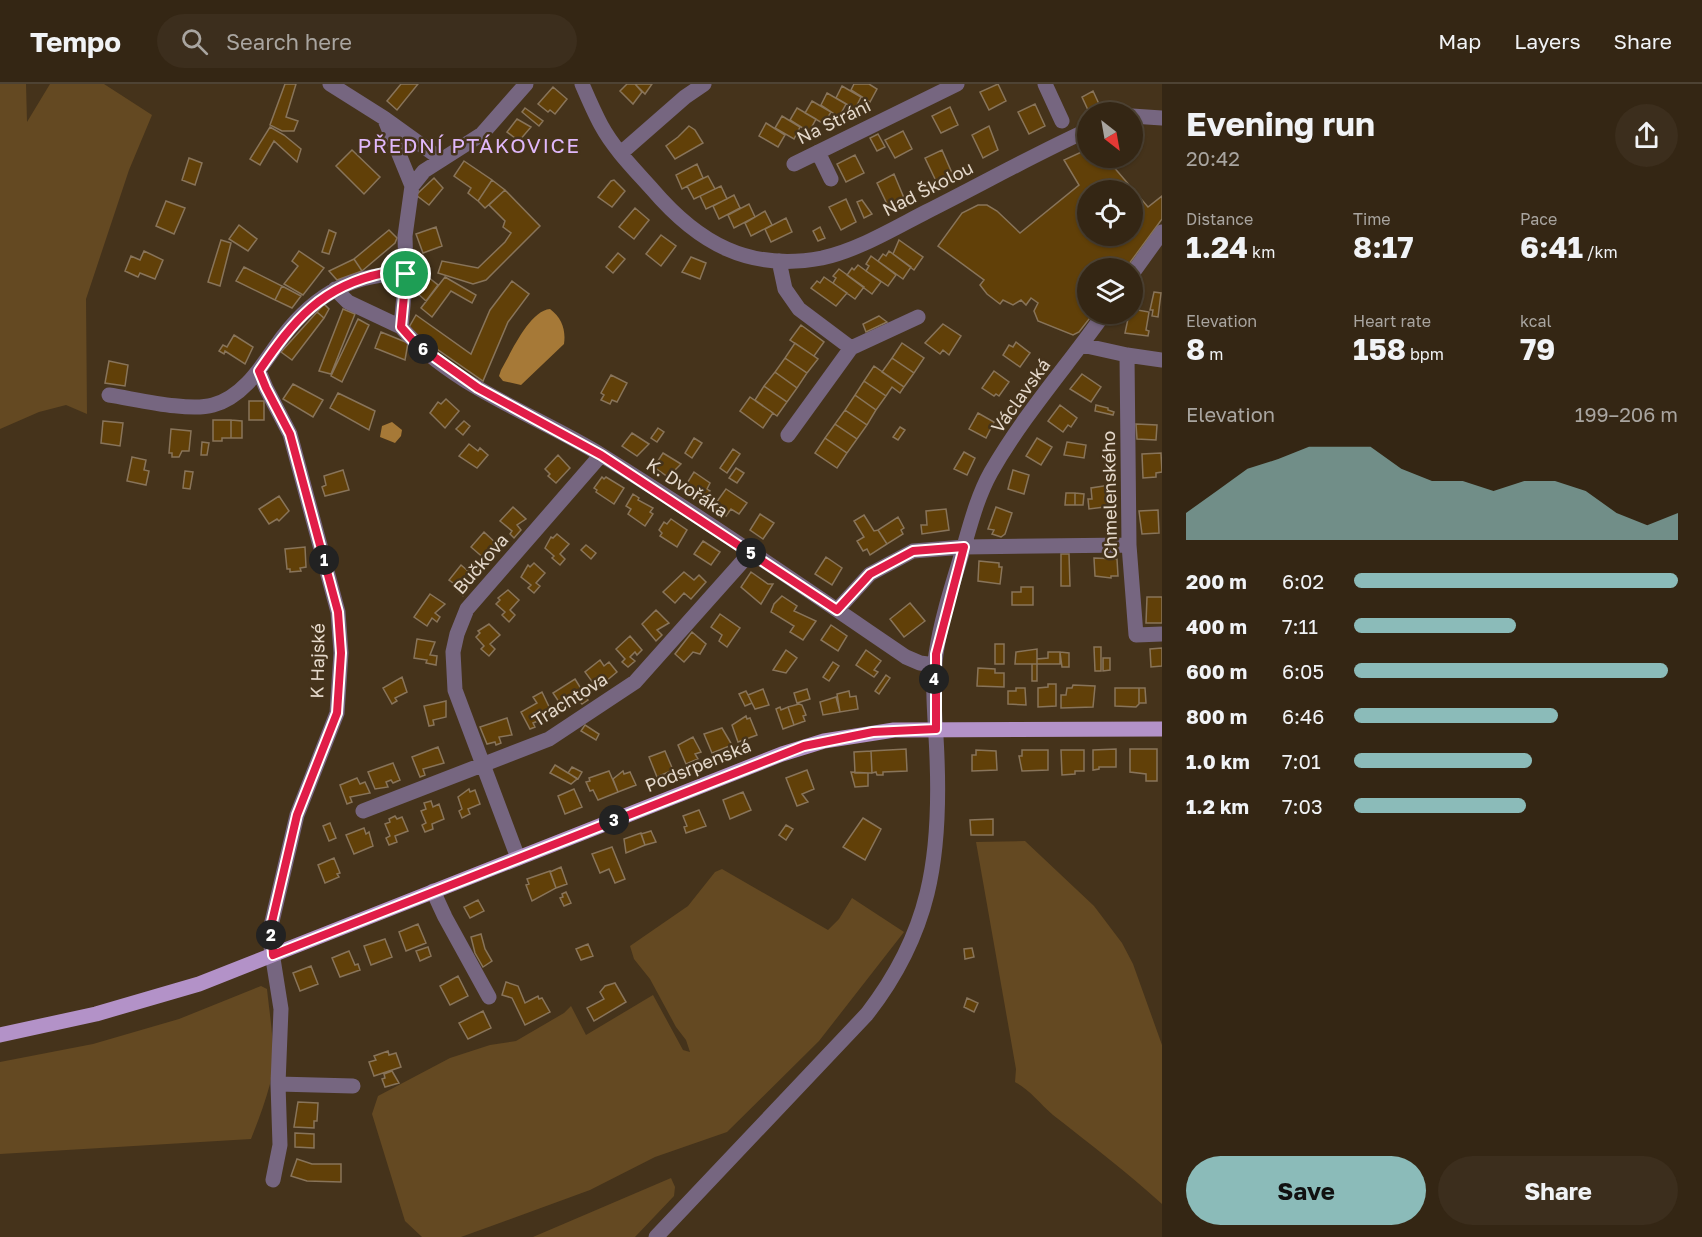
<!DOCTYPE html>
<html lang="en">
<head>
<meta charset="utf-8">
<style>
  :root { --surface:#342614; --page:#3c2e1d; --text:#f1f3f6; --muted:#a9a5a0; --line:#4e4334; --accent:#8bbbb9 }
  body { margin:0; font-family:"Golos Text",sans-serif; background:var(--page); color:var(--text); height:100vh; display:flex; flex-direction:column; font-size:22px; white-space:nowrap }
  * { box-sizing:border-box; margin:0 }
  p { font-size:20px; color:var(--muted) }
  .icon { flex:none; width:33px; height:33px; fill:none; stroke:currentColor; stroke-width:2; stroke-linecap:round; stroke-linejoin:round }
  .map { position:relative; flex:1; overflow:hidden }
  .sheet { display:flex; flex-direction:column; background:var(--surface); width:540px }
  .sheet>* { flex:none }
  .needle { width:39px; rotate:149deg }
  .controls { position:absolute; left:1077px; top:18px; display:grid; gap:12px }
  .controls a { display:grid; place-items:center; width:66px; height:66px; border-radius:50%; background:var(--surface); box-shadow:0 2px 4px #0004,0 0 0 2px var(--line); font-size:30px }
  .pin { position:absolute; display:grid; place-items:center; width:51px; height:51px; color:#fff; margin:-26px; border:3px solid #fff; border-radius:50%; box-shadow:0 2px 6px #0007 }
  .km { position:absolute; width:30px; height:30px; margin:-15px; border-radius:50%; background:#222; color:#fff; font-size:16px; line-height:30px; text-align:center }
  .round { display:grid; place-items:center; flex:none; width:63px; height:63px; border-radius:32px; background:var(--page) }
  .summary { display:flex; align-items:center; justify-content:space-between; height:102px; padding:0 24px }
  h1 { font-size:33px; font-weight:700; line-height:45px }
  .stats { display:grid; grid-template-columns:repeat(3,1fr); gap:9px; height:102px; padding:6px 24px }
  .stats div { display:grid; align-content:center }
  .stats b { font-size:30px; font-weight:700 }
  .stats small { font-size:16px; font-weight:400 }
  .stats p { font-size:16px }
  .chart { height:168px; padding:12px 24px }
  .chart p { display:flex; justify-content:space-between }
  .chart svg { width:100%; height:108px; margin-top:6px; fill:var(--accent); opacity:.7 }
  .primary-button { display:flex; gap:12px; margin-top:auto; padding:12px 24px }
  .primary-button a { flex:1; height:69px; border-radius:36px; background:var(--accent); color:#111; font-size:24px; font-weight:700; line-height:69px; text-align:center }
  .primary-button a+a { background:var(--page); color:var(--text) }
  ul { padding:0 24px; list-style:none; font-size:20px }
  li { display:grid; grid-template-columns:96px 72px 1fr; align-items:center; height:45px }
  li i { height:15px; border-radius:8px; background:var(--accent) }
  header { display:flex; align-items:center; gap:36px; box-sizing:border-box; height:84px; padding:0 30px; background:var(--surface); border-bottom:2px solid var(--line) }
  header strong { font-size:28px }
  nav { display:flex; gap:33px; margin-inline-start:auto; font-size:21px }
  .search { width:420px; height:54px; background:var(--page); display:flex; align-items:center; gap:15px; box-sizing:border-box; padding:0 21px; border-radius:33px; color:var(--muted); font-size:22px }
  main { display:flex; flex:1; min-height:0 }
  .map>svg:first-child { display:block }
</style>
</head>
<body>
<header>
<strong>Tempo</strong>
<div class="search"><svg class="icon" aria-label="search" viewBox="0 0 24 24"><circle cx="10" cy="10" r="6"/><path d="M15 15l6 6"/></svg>Search here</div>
<nav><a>Map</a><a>Layers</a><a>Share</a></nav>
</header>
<main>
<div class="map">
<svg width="1162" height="1153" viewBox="0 0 1162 1153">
  <rect width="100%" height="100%" fill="#45331b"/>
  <path fill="#644922" d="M0 0H26L27 38 50 0H104L152 31 129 86 86 215 87 330 66 321 39 328 0 345Z
    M1025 757 1094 822 1122 859 1133 880 1162 961V1120C1127 1088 1090 1060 1053 1031 1039 1019 1031 1007 1015 998L1016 985 976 758Z
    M722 785 828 846 839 835 852 814 904 848 819 957 727 1048 655 1073 590 1106 461 1153H422L405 1137 372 1030 378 1012 450 974 490 961 516 957 564 929 571 922 586 951 653 911 683 966 690 968 686 956 676 943 650 895 634 875 630 862 688 822 715 788Z
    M261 902 267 905C270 935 277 971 270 1000 265 1019 258 1037 251 1055L0 1070V978L93 960 179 935Z
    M671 1094 675 1103 674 1112 635 1153H533Z"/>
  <path fill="#a67937" d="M550 225C562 234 566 246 564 260L521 301 503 297 499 292 501 286C511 269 529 227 550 225Z
    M392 338 402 346 401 352 395 359 380 353 382 342Z"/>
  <path fill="#614008" stroke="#88745a" stroke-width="1.5" fill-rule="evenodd" d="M285 0H296L286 33 298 37 294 47H282L270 41Z
    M401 0H418L397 26 387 17Z
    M627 0H635L642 8 633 20 620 7Z
    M635 0H652L645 10Z
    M854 0H869L877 5 870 18 851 6Z
    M998 0 1006 17 989 26 980 8Z
    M842 2 861 13 855 25 836 14Z
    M553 3 567 15 555 30 550 26 548 28 538 20Z
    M1093 7 1099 20 1088 26 1082 13Z
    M827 9 846 20 839 33 821 21Z
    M812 17 831 28 824 40 805 29Z
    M1035 20 1045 42 1029 50 1018 28Z
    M950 23 958 41 941 49 932 32Z
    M525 24 543 37 539 42 522 28Z
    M797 24 816 35 809 48 790 36Z
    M782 32 800 43 794 55 775 44Z
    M517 35 531 43 519 57 507 48Z
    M766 39 785 51 778 63 759 52Z
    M689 42 695 46 703 59 675 75 666 62 678 53Z
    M989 42 998 66 983 74 972 51Z
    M270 43 284 51 301 65 297 78 274 57 260 81 250 75Z
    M903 47 912 65 895 74 885 56Z
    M878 50 885 63 877 67 870 54Z
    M1088 65V74H1106L1148 123 1162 112V135L1126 184H1088V230H1093L1079 248 1073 251 1038 237 1034 227 1038 219 1031 214 1026 221 1021 216 1013 221 1003 216 1000 220 987 210 980 201 984 196 938 162 962 129 978 121H987L997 127 1020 149 1079 101 1064 76ZM1088 106H1132V152H1088Z
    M352 66 380 93 364 110 336 82Z
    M942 66 952 89 936 97 925 74Z
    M855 71 864 89 846 98 837 80Z
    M189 74 202 79 195 101 182 96Z
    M464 77 492 96 478 117 468 109 471 104 454 92Z
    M697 80 703 94 682 105 676 91Z
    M894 90 904 114 888 122 877 99Z
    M708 92 715 105 694 115 687 102Z
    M434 94 443 104 429 121 416 111Z
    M492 96 505 106 485 124 478 117Z
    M614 96 625 107 612 123 598 113 611 97Z
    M721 102 727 115 706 125 700 112Z
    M505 106 540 142 486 196 473 200 438 189 442 177 478 184 505 158 511 149 503 143 505 137 489 121Z
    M734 111 740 124 719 135 713 122Z
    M846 115 856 138 841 146 829 123Z
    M862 116 872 130 864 134 857 118Z
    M166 117 185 124 174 150 156 142Z
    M749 120 755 133 734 144 728 131Z
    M635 124 649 136 634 155 619 143Z
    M765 127 772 141 751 152 745 139Z
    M786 134 792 148 771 158 765 145Z
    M239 141 257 155 248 167 229 155Z
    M436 143 442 162 423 169 416 150Z
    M820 143 825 154 818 157 813 147Z
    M329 146 336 149 329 170 322 168Z
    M389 146 397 154 395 159 362 187 354 175Z
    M661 151 676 162 661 182 646 170Z
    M221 156 231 159 220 202 208 198Z
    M899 156 923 173 914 186 893 170Z
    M144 167 163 176 155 195 140 189 138 193 125 187 131 172 140 176Z
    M299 167 324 184 303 211 284 200 298 182 292 177Z
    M889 167 911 183 903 195 878 177 883 170 886 172Z
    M618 169 625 175 613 189 606 183Z
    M871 172 896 191 888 202 866 187 869 182 866 180Z
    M691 173 706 179 700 195 682 188Z
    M354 175 362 187 337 196 329 187Z
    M858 181 881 198 872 210 847 191 852 184 854 186Z
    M244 183 282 202 275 216 236 197Z
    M839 185 864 203 855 215 833 199 836 194 833 192Z
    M428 193 438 201 426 217 416 208Z
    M445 193 476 211 472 219 451 207 432 233 421 224Z
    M824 193 847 209 836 222 811 204 817 197 820 199Z
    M512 197 529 210 508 238 483 297 408 245 416 231 471 270 490 226Z
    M282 202 301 212 292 224 275 216Z
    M1154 208 1161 209 1158 233 1152 232 1153 226H1150Z
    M324 220 329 225 324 234 317 228Z
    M343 225 355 230 331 290 319 287Z
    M1132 225 1149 228 1146 246 1149 247 1148 252 1125 249 1129 230H1132Z
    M317 228 324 234 292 276 281 268Z
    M879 232 887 238 866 248 863 240Z
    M358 235 369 241 342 298 331 292Z
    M943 240 961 252 949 271 943 266 940 270 925 259Z
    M801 241 824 258 814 272 790 256Z
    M381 248 408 259 405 276 375 264Z
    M234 251 253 263 245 280 225 267 224 270 219 267 223 261 227 263Z
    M1016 258 1030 269 1020 283 1003 271 1009 261 1013 263Z
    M795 259 818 275 807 289 785 274Z
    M902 259 924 274 914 289 892 274Z
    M785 274 807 289 797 304 775 288Z
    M892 274 914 289 904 303 882 288Z
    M109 277 128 281 125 302 105 299Z
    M874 282 904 303 900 309 892 303 886 312 864 297Z
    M994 287 1009 298 999 312 996 310 994 312 982 304Z
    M775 288 797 304 787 318 764 302Z
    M1082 290 1101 303 1091 318 1070 305Z
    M611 291 627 299 617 318 612 316 610 320 601 316 604 311 601 309Z
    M864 297 886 312 876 326 855 311Z
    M293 300 323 316 313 333 283 315Z
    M764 302 787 318 777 332 755 316Z
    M338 309 375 327 369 346 330 324Z
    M855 311 876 326 867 341 845 326Z
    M750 313 773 329 763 344 740 327Z
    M446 315 459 327 445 344 430 329 438 318 441 320Z
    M249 317H264V336H249Z
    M1060 321 1077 334 1071 343 1068 341 1063 348 1048 337Z
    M1096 321 1108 324V326L1114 328 1113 331 1095 327Z
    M845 326 867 341 857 355 835 340Z
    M978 329 994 338 986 354 969 345Z
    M213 336H231V354H222V357H213Z
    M231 336 242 337V354H231Z
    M103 337 123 339 120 362 101 359Z
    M464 337 470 342 463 351 456 345Z
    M835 340 857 355 847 369 825 354Z
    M1136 340 1157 341 1156 356 1137 355Z
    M900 343 905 346 898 356 893 353Z
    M658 344 664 348 657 358 651 354Z
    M171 345 191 347 189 367H182L179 373H172V369H169Z
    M632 349 649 360 637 372 622 362Z
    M694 354 702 359 692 374 685 369Z
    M825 354 847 369 837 384 815 369Z
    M1037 354 1052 363 1041 381 1026 372Z
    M202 358 209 359 207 371H201Z
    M1067 358 1086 361 1084 374 1064 371Z
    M469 360 478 367 480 364 488 371 477 384 459 372Z
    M733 365 740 370 727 389 720 384Z
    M964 368 975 374 967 391 954 385Z
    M663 369 681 380 668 393 654 383Z
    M1161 369 1162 388 1156 389V393L1143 394 1142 370Z
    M558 371 570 384 556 399 548 392 550 390 545 385Z
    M132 373 146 376 144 386 149 387 146 401 127 397Z
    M736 384 744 389 737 399 729 394Z
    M343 386 349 406 325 412 322 403 326 401 324 392Z
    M1013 386 1029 391 1024 410 1008 405Z
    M185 387 193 388 190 405 183 404Z
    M694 388 710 399 707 405 710 407 703 417 684 404Z
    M602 393 604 395 606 393 624 404 614 420 596 408 597 406 594 404Z
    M1110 401 1112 422 1089 425 1088 415H1092L1091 404Z
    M726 405 747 419 739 430 731 425 726 432 713 423Z
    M1066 409H1075V421H1065Z
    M1075 409 1084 410 1083 421H1075Z
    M633 410 639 414 638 416 653 424 650 428 653 430 645 442 628 430 631 425 626 422Z
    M279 412 289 427 279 437 277 435 269 440 259 425Z
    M513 423 526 435 517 441 521 446 514 454 510 450 512 447 500 437Z
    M996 423 1012 429 1005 450 1001 453 992 450 994 446 988 445Z
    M946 425 949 446 922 450 921 441H927L926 427Z
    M1158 426 1159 449 1142 450 1139 427Z
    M760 430 774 439 763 455 750 446Z
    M864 431 874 447 878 446 887 460 870 471 867 465 863 467 857 457 864 453 854 437Z
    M898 433 904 444 901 446 903 450 887 460 878 446Z
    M671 435 687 446 677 463 660 452 662 449 659 446 664 438 667 440Z
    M484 448 499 462 486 476 471 463Z
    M557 450 569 460 560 470 565 475 560 481 552 474 554 472 545 464 551 453 553 454Z
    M703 457 720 468 711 481 694 470Z
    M586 461 596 469 591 475 581 466Z
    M305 463 306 483 300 484 301 487 290 488V485H287L285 465Z
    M1061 470H1069L1070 502H1061Z
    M826 473 842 484 832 501 815 490Z
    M1094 474 1117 475 1118 492H1111V494L1095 492Z
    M979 477 999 479V483H1002L1000 500 978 497Z
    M534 479 545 489 536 499 540 502 534 509 528 504 531 501 521 493 528 481 530 483Z
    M461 481 475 493 464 501 469 505 463 512 457 507 460 504 449 496Z
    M684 488 694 496 699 491 706 498 691 515 684 509 675 519 663 508Z
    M751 488 768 500H773L761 520 741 503Z
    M1021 503H1033V521H1012V508H1021Z
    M508 506 519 516 510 526 515 531 509 538 502 531 505 528 496 520 500 516 498 514Z
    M430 510 445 520 435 529 440 533 437 538 432 534 427 542 414 533Z
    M782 512 797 522 794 527 816 537 803 556 790 548 794 542 771 528 774 520Z
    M1147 513H1162V539H1146Z
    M910 519 925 537 904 553 890 535Z
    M656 526 669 539 657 546 662 551 656 557 642 540Z
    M720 530 740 544 727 563 719 557 722 551 711 543Z
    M489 540 500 551 490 560 495 565 489 572 481 565 484 562 476 553 480 549 478 547Z
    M831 541 847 552 838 567 821 556Z
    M692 548 706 560 700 570 693 568 684 578 675 570Z
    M630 552 642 566 637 571 635 568 630 573 635 577 628 583 622 578 625 575 616 565Z
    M417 555 435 558 430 571 437 572 436 581 426 579 427 576 414 574Z
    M995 560H1004V580H995Z
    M1094 563H1101V587H1095Z
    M1162 564V582L1151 583 1150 565Z
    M1037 565V580H1015L1016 568Z
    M786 566 797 574 786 589 773 586Z
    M866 566 881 577 874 586 878 588 874 593 856 581Z
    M1048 568H1060V580H1037V575L1048 574Z
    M1060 568 1069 569V583H1062Z
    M1103 574H1110V586L1103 587Z
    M600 576 604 582 609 578 617 588 606 597 604 593 598 596 601 601 594 606 591 602 594 600 585 588Z
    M833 578 839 582 829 597 823 593Z
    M1032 580H1037V597H1032Z
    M978 584 995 585V589H1004V603L977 602Z
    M886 591 890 594 879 610 875 607Z
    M402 593 407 608 395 614 397 617 392 620 383 604Z
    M575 595 588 616 582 620 578 615 573 618 572 615 566 618 570 624 565 627 553 609Z
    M1048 600H1056V622L1038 623V604L1048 603Z
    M1073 601 1095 602 1093 623 1061 624V611H1066L1067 604H1072Z
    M1016 604H1025L1026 621 1008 620V607H1016Z
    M1115 604H1139V620L1136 623 1115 622Z
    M1139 604H1145L1146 619H1139Z
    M763 605 769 621 755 625 748 611Z
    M807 605 810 615 797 619 794 609Z
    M746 607 752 619 745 622 739 610Z
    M849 607 850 613 856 612 858 625 840 628 837 610Z
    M542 608 553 631 533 639 535 643 530 645 521 628 537 619 533 613Z
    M836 613 840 628 823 631 820 618Z
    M446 617V633L433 636 434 641 429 642 424 622Z
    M799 620 802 621 806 631 803 632 805 637 794 641 788 623Z
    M780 623 781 626 788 623 794 641 783 645 776 625Z
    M746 632 747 635 750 634 757 651 738 658 732 641Z
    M507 634 512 651 499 653 501 659 496 661 495 658 487 660 480 643Z
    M585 641 599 650 596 656 581 647Z
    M722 644 732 661 712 669 704 650Z
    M693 653 701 668 695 670 698 675 686 680 678 661Z
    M438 663 444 679 423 685 425 691 420 693 412 673Z
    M906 665 907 687 883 688V691H877L876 688 872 689 871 667Z
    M1116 665V683H1099V685L1093 686V666Z
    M1130 665H1157V697H1146V690L1130 688Z
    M976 666 996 667 997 686 972 687V671H976Z
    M1022 666H1048V686L1022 687 1019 672H1022Z
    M1061 666H1084V687H1075V690L1062 691Z
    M665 667 673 686 657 693 649 673Z
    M871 667 872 689H855L854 668Z
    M393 679 400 696 393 699 391 696 386 698 388 703 375 705 368 688Z
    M555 681 568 689 577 695 571 700 550 689Z
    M572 683 582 688 578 695 568 689Z
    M807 686 814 705 802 710 808 718 797 722 786 694Z
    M609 687 618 708 598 716 593 706 590 707 586 698 590 697 589 694Z
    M623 687 624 690 630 688 636 701 618 708 613 695Z
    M851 688 868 689V702L855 703Z
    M357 694 360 700 365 698 370 709 350 713 352 718 347 720 340 701Z
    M469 705 470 708 475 706 480 720 468 725 470 730 462 734 459 727 462 725 458 713Z
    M574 705 582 723 565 730 558 712Z
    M743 708 751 726 730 735 723 716Z
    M431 717 433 723 439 720 444 735 432 740 433 745 425 748 422 741 426 739 421 727 426 725 424 719Z
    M699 726 706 742 686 749 684 743 687 742 683 732Z
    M395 732 397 735 402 733 408 747 395 752 397 758 389 761 386 754 390 752 385 740 390 738 389 735Z
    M863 734 881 745 865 776 843 763Z
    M993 735V751H971L970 736Z
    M330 739 336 754 329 757 323 742Z
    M786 741 793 745 786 756 779 751Z
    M364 744 366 750 369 748 373 762 354 770 346 751Z
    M651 747 656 758 645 761 641 750Z
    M641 749 645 761 626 769 624 755Z
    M612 763 625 795 615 799 609 785 600 789 592 770Z
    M334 774 340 789 337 790 339 793 325 799 318 781Z
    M561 783 567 800 556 804 550 788Z
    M550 787 556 804 532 817 526 801 529 800 527 795Z
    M566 808 571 819 564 822 560 814 563 813 562 810Z
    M478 816 484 827 470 834 464 823Z
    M418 840 426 859 406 867 399 848Z
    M481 850 485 865 492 877 483 883 475 869 471 853Z
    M385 855 392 873 371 881 364 862Z
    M588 860 593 872 581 876 576 865Z
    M428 863 431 872 420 877 416 867Z
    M972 864 974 873 965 875 964 865Z
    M349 867 355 881 358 880 360 886 340 893 332 874Z
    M311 882 318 900 300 907 293 889Z
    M458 892 468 912 450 921 440 902Z
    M506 898 518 902 525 919 538 912 539 915 542 914 550 928 525 941 512 914 502 911Z
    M615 899 626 918 594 937 587 924 604 915 600 908 605 902Z
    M967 914 978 919 974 928 964 923Z
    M483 927 491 944 468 955 459 939Z
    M388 967 389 971 396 969 401 983 374 992 369 978 376 976 374 972Z
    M392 987 399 999 385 1003 382 995 385 994 384 990Z
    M298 1018 318 1019 317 1037H314V1044L294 1043Z
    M295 1049 314 1050V1064L295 1063Z
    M297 1075 312 1080H341V1098L307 1097 291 1092Z"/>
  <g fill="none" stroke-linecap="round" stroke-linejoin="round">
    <path stroke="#766680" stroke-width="15" d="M330 0 384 34 441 75
      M526 0 482 50 424 87 412 102 405 152 406 190 401 243C452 303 537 331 603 372 706 436 806 505 906 573L920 579 935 581
      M582 0C588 14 594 28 601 41 614 65 634 85 652 105 698 159 749 188 822 174 858 166 893 145 926 128 980 101 1033 71 1088 46
      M1045 0 1062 37
      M1132 32 1162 34
      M385 36 412 102
      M818 68 831 95
      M621 69 685 13 704 0
      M794 80 957 0
      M779 177 785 205 799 225 851 264
      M1132 190 1162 148
      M335 205 348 218 401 243
      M1082 261 1127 271 1162 276
      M1127 271 1129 461 1136 551 1162 550
      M259 287 266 304 290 350 338 528 341 569 337 629 297 731 271 842 270 856 281 925 278 1000 353 1002
      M109 311C136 315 188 328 213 321 242 313 260 285 276 262 308 216 348 188 406 190
      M788 351 851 264 918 233
      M837 526 870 490 913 467 964 463 1129 461
      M363 727 549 655 635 598 750 469
      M518 774 455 606 453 568 457 550 467 525 601 371
      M433 807 445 833 489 913
      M273 1096 280 1061 278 1000
      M656 1153 867 930C930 849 941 774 937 674 936 640 931 604 936 570 941 536 952 502 962 469 970 442 977 413 991 388 1023 332 1067 282 1104 230"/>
    <path stroke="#b392c8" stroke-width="15" d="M0 951 96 930 199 900 782 670 824 657 894 646 1162 645"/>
  </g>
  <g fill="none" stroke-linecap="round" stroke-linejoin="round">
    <defs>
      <path id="route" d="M384 189 406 190 401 243 416 260 478 304 601 371 837 526 870 490 913 467 964 463 936 570V645L873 648 804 662 273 871 271 842 297 731 337 629 341 569 338 528 290 350 266 304 259 287C294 236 321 202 384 189Z"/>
    </defs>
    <use href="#route" stroke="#fff" stroke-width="12"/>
    <use href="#route" stroke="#e11d48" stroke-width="8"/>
  </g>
  <g text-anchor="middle" stroke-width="5" stroke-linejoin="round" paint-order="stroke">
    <g font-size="18" fill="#e5d9cb" stroke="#45331b">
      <text transform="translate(834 38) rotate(-26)" y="6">Na Stráni</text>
      <text transform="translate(928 105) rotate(-27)" y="6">Nad Školou</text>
      <text transform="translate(1021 312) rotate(-54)" y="6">Václavská</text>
      <text transform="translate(687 404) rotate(33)" y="6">K. Dvořáka</text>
      <text transform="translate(1110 411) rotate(-91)" y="6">Chmelenského</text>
      <text transform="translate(481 480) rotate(-49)" y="6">Bučkova</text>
      <text transform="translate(318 577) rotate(-89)" y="6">K Hajské</text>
      <text transform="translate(570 616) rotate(-32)" y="6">Trachtova</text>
      <text transform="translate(698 682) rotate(-22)" y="6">Podsrpenská</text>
    </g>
    <g font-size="21" letter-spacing="1.5" fill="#e0b8fa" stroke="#45331b">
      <text x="469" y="69">PŘEDNÍ PTÁKOVICE</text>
    </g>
  </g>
</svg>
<div class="controls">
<a><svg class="needle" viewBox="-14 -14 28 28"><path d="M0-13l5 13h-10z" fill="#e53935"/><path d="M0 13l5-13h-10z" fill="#a9a5a0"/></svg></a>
<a><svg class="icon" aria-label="locate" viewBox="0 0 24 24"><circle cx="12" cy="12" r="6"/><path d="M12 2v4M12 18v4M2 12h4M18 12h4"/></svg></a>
<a><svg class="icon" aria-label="layers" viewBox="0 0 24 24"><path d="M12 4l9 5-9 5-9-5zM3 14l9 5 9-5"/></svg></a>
</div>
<div class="pin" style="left:406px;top:190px;background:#1e9e55"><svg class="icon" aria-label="arrive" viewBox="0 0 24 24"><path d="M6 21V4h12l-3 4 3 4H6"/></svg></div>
<b class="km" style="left:324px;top:476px">1</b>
<b class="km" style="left:271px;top:851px">2</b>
<b class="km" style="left:614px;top:736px">3</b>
<b class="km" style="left:934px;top:595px">4</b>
<b class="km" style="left:751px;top:469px">5</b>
<b class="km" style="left:423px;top:265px">6</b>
</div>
<section class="sheet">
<div class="summary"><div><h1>Evening run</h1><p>20:42</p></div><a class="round"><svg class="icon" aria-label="share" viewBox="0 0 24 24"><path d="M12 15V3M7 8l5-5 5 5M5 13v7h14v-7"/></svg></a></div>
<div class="stats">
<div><p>Distance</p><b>1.24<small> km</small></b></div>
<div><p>Time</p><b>8:17</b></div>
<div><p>Pace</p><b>6:41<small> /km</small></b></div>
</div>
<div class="stats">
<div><p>Elevation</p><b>8<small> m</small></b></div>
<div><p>Heart rate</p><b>158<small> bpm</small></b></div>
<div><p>kcal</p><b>79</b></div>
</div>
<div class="chart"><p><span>Elevation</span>199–206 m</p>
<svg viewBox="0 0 160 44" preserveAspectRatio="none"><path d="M0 44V33L10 24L20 15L30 11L40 6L50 6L60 6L70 15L80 20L90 20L100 24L110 20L120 20L130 24L140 33L150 38L160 33V44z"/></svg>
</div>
<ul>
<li><b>200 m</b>6:02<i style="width:100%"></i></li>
<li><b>400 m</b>7:11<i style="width:50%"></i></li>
<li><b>600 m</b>6:05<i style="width:97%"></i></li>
<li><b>800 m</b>6:46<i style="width:63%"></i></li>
<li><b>1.0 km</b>7:01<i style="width:55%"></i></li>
<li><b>1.2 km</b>7:03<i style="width:53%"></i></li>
</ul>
<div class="primary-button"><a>Save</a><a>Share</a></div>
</section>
</main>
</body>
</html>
